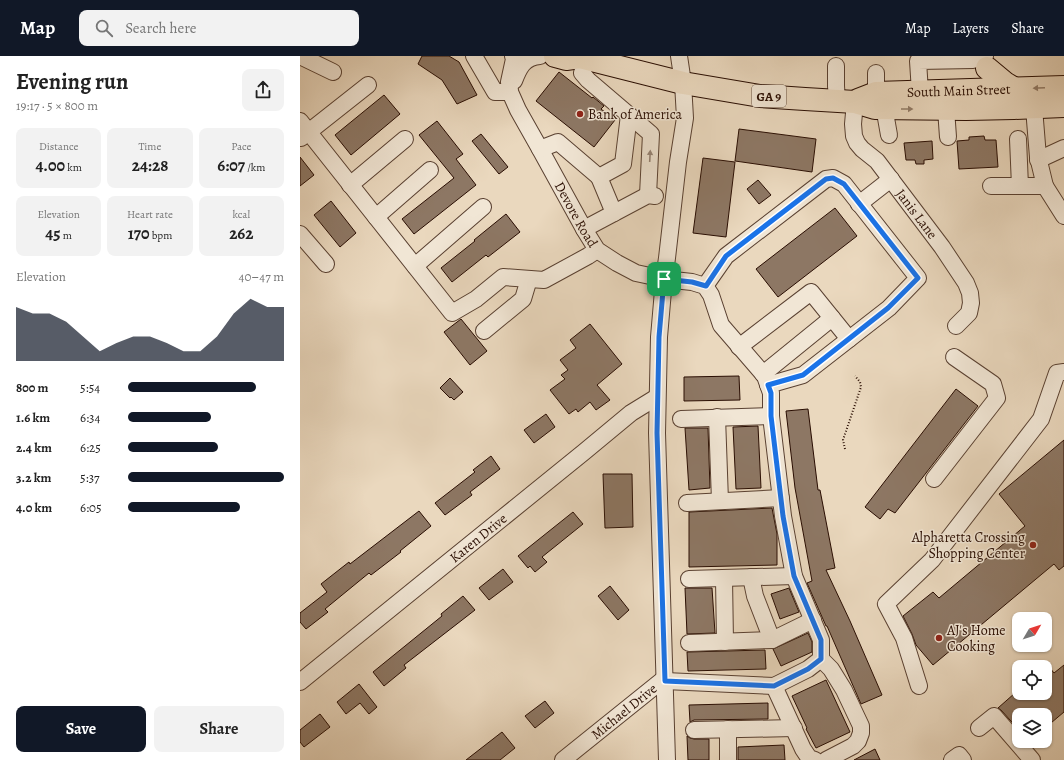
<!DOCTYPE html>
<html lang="en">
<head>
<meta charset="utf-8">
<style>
  :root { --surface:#fff; --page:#f2f2f2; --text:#222; --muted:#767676; --accent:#111827 }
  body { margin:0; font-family:Alegreya,serif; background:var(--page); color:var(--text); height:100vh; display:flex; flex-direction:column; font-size:15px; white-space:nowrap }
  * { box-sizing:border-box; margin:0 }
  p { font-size:13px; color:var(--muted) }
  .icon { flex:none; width:22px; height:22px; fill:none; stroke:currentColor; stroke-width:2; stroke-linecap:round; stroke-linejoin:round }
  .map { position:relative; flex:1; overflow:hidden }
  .drawer { display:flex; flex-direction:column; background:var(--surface); width:300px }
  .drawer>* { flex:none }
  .needle { width:26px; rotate:51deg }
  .controls { position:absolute; left:712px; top:556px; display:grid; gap:8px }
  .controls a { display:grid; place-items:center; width:40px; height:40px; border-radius:8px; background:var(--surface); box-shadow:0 1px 3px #0004; font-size:20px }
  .pin { position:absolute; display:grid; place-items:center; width:34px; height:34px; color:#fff; margin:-17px; border-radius:8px; box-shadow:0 2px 6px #0006 }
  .round { display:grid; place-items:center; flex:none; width:42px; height:42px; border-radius:8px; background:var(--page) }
  .headline { display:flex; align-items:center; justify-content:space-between; height:68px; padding:0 16px }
  h1 { font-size:22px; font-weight:600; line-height:30px }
  .figures { display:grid; grid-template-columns:repeat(3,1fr); gap:6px; height:68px; padding:4px 16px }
  .figures div { display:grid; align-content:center; border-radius:8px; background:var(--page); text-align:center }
  .figures b { font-size:17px; font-weight:600 }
  .figures small { font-size:11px; font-weight:400 }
  .figures p { font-size:11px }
  .chart { height:112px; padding:8px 16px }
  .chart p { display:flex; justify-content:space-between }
  .chart svg { width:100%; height:72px; margin-top:4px; fill:var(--accent); opacity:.7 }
  .action { display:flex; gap:8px; margin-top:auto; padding:8px 16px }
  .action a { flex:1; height:46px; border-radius:8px; background:var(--accent); color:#fff; font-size:16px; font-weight:600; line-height:46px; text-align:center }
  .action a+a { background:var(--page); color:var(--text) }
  ul { padding:0 16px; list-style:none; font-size:13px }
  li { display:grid; grid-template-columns:64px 48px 1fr; align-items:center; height:30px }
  li i { height:10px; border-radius:5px; background:var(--accent) }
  header { display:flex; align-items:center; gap:24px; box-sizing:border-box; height:56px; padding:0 20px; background:var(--accent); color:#fff }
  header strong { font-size:19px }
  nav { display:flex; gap:22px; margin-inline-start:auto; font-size:14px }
  .search { width:280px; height:36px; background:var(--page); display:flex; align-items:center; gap:10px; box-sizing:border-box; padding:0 14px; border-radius:8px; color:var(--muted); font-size:15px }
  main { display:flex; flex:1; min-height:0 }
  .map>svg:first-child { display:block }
</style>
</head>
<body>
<header>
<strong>Map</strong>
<div class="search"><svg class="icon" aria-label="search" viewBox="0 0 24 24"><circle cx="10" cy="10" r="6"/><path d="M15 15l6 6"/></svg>Search here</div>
<nav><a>Map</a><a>Layers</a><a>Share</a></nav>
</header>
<main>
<section class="drawer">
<div class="headline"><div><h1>Evening run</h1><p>19:17 · 5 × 800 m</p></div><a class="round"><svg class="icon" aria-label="share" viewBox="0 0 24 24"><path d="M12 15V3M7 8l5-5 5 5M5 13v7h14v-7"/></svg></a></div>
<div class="figures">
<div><p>Distance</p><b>4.00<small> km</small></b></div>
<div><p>Time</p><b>24:28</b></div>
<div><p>Pace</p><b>6:07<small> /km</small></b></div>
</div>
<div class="figures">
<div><p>Elevation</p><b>45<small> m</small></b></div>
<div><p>Heart rate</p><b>170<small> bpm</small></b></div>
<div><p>kcal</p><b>262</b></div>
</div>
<div class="chart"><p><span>Elevation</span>40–47 m</p>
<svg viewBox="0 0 160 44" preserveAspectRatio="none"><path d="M0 44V11L10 15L20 15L30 20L40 29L50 38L60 33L70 29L80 29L90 33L100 38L110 38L120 29L130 15L140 6L150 11L160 11V44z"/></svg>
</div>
<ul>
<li><b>800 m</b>5:54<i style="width:82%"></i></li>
<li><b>1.6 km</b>6:34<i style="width:53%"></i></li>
<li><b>2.4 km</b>6:25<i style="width:58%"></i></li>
<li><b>3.2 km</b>5:37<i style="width:100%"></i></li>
<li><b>4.0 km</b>6:05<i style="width:72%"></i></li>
</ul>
<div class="action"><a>Save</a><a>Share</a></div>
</section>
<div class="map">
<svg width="764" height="704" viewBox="0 0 764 704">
  <rect width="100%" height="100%" fill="#ead8be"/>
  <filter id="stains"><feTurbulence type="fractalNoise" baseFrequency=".005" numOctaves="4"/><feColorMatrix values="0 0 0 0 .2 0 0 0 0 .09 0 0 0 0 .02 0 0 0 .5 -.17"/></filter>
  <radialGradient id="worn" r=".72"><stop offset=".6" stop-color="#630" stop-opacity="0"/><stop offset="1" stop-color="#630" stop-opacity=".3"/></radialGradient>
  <path fill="#8d7764" stroke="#290d02" d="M122 0H149L159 6 177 39 157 48 142 24 118 8Z
    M259 16 292 42 293 41 304 50 301 53 315 64 294 91 236 45Z
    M84 39 100 58 51 99 35 79Z
    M137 65 163 98 156 103 176 129 114 178 102 163 154 122 119 79Z
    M439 73 516 83 512 116 435 105Z
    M181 78 208 111 199 118 172 85Z
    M684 80 685 84H696L698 111 659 113 657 85 669 84V81Z
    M632 85 633 103 624 104V108H616L615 104H606L604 87Z
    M0 101 14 119 0 130Z
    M403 102 435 106 426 181 393 177Z
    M458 124 471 139 459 148 447 133Z
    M31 145 56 177 40 191 14 159Z
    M535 152 557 180 478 241 456 213Z
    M206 158 220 176 188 201 186 199 152 226 141 212 175 185 174 184Z
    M161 263 187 295 170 309 144 276Z
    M290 268 322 308 297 329 310 344 296 354 290 346 278 356 276 353 269 358 250 334 265 323 261 319 268 314 260 304 276 292 270 284Z
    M439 320 440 344 384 345V321Z
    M150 322 163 336 154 344 151 341 150 342 140 332Z
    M656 333 678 350 595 457 588 453 580 463 565 451Z
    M508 353 518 434H520L535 512 526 514 550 565 582 639 561 648 527 570H526L507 527 512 525 495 432 486 355Z
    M246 358 255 371 234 387 224 374Z
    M458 370 461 432 436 433 433 371Z
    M385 372H408L410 432 389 434Z
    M764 384V510L759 514 754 508 633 609 616 589 612 578 603 560 633 536 639 542 725 470 699 438Z
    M191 400 200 413 170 436 172 439 145 459 135 447 175 416 173 414Z
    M303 418H332L333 471 305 472Z
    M472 452 477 478V509L389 511V456Z
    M119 455 131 470 100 495 101 496 71 519 69 517 25 553 28 556 6 573 0 566V557L27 536 21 528 49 506 50 508Z
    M273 456 283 468 242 501 247 506 235 516 230 510 228 512 218 500Z
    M203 513 213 526 189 544 179 532Z
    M310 530 329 554 318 564 298 540Z
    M385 532H412L415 577 387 578Z
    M489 532 499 556 480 563 471 538Z
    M163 540 175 554 104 609 106 612 84 630 73 616 142 560 141 558Z
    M508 577 512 586V596L481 610 473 593Z
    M465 594 466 613 388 615 387 596Z
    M745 606 754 617 764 609V656L745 672V659H719V674L701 654 698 652 715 637H745Z
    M526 624 550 676 516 692 506 673 507 672 492 640Z
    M59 628 77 651 69 658 60 647 46 658 37 646Z
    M245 645 254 657 235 672 225 660Z
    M468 647V663L394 664 390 666 389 649Z
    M20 658 30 671 4 691 0 686V674Z
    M202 676 215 692 200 704H166Z
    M387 680 390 682 394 683H409V704H388Z
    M484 689 485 704H438V691Z
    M575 693 580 704H554Z"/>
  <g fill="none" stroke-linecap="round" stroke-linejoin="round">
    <defs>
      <g id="minor">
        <path d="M0 0 33 16"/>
        <path d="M174 0 195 36H210"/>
        <path id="s1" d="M213 0 214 3 209 26 210 36 218 54 240 93 284 173 297 194 317 207 336 217 364 223 359 281 357 377 367 704"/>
        <path d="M287 3 282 17 288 24 329 59 351 78 348 139"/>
        <path d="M536 10V30L537 45"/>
        <path d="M214 25C219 12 224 1 240 0"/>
        <path d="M620 36 618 5 673 4 685 0"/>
        <path d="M576 37V17"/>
        <path id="s2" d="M555 46 553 68 554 80 557 87 562 93 577 105 642 191 666 227 670 237 671 247 669 257 656 270"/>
        <path d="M585 52 586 62 589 79"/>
        <path d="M734 52 738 101 745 130"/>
        <path d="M646 53 648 81"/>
        <path d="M0 65 152 257 176 243 203 221 244 224 288 200 297 194"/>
        <path d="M1 82 68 29"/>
        <path d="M718 83 720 130"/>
        <path d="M240 93 258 86 299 121 323 108 329 59"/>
        <path d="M738 104 764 92"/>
        <path d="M299 121 314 157"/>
        <path d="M50 129 105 83"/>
        <path d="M691 130H745L764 160"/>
        <path d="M559 148 591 123"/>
        <path d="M76 161 130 114"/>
        <path d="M284 173 348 139 355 140"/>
        <path d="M0 178 26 208"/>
        <path d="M115 210 183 151"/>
        <path d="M405 230 426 200 526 123 533 122 544 128 618 222 589 252 503 319 468 329"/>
        <path d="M184 275 223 243 229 223"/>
        <path d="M439 291 511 236 549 283"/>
        <path d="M463 318 532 262"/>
        <path d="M417 361 420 445"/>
        <path d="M381 363 471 360"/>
        <path d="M634 423 697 342 693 328 654 301"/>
        <path d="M387 447 481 442"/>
        <path d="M451 521 455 540 472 584"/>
        <path d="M424 522 425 586"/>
        <path d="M389 523 494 520"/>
        <path d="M389 587 472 584 513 564"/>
        <path d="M521 603 531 613 544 634 561 670V677L558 685 553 690 526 704"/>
        <path d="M365 625 474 630 508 613 521 603V584L494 520 483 460 471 360V337L465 320 421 269 411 239 405 230 392 226 364 223 367 202 378 106 385 62 383 27 379 0"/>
        <path id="s3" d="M0 626 284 396 331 357 357 341"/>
        <path d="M474 630 503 693 509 702 515 704"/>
        <path d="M619 630 604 582 586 548 632 504 741 363 757 317 764 316"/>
        <path d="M679 672 694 660 732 704"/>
        <path d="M394 674 494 672"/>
        <path id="s4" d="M263 704 365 622"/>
        <path d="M428 704V673"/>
        <path d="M652 704 659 699 663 704"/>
      </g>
      <g id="highway">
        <path d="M255 0 266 3 280 1 383 27 460 40 505 43 555 46 575 52 666 53 714 52 764 50"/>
        <path d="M687 12 705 27 715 33"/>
        <path id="s5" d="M558 44 576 37 764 31"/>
      </g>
    </defs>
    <use href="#minor" stroke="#594031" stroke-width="18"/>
    <use href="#highway" stroke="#290d02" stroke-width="24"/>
    <path stroke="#290d02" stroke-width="2" stroke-dasharray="1 2" stroke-linecap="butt" d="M545 393 543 384 561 331 560 326 555 320"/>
    <use href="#minor" stroke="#f1e6d5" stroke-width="16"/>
    <use href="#highway" stroke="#ead8be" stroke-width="22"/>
  </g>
  <defs><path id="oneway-solid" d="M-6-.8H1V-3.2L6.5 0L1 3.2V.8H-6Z"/></defs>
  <g fill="#937d69">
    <use href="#oneway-solid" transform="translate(739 32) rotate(178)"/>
    <use href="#oneway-solid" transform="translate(607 53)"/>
  </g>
  <use fill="#978476" href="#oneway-solid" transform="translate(350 100) rotate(-87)"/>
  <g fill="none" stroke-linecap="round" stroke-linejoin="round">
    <defs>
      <path id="route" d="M533 122 544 128 618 222 588 252 503 319 468 329 471 337V360L483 460 494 520 521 584V603L508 613 474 630 365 625 357 377 359 281 364 223 392 226 406 230 426 200 526 123Z"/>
    </defs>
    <use href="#route" stroke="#fff" stroke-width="8"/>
    <use href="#route" stroke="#1a73e8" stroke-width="5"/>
  </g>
  <g fill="#8f2418" stroke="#f1e6d5" stroke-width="1.5">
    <circle cx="280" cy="58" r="4"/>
    <circle cx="733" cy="489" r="4"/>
    <circle cx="639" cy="582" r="4"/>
  </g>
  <g text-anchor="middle" stroke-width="3" stroke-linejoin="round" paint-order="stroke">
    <rect fill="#f1e6d5" stroke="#654e41" stroke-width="1" x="452" y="29" width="34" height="22" rx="3"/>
    <g font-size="13" font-weight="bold" fill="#290d02">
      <text x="469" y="45">GA 9</text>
    </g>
    <g font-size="14" fill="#290d02" stroke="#f1e6d5">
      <text dy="5" stroke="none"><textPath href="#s5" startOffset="102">South Main Street</textPath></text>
      <text dy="5" stroke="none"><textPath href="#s2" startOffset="135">Janis Lane</textPath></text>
      <text dy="5" stroke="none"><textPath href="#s1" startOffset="176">Devore Road</textPath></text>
      <text dy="5" stroke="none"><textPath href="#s3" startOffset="229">Karen Drive</textPath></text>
      <text dy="5" stroke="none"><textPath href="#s4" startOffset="78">Michael Drive</textPath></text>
    </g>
    <g font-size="14" fill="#290d02" stroke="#f1e6d5" text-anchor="start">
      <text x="288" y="63">Bank of America</text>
      <text x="725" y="486" text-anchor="end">Alpharetta Crossing<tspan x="725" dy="16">Shopping Center</tspan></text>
      <text x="647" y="579">AJ's Home<tspan x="647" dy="16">Cooking</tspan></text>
    </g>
  </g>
  <rect width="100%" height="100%" filter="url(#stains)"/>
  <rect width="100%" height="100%" fill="url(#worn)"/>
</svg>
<div class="controls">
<a><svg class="needle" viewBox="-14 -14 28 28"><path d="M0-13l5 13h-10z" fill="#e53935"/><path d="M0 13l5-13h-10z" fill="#767676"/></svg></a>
<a><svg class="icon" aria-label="locate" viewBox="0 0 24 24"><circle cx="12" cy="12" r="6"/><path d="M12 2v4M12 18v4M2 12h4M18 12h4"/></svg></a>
<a><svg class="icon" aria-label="layers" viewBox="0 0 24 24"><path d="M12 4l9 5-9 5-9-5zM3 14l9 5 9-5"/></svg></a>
</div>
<div class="pin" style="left:364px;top:223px;background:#1e9e55"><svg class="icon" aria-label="arrive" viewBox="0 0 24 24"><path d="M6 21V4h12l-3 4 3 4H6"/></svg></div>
</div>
</main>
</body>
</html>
